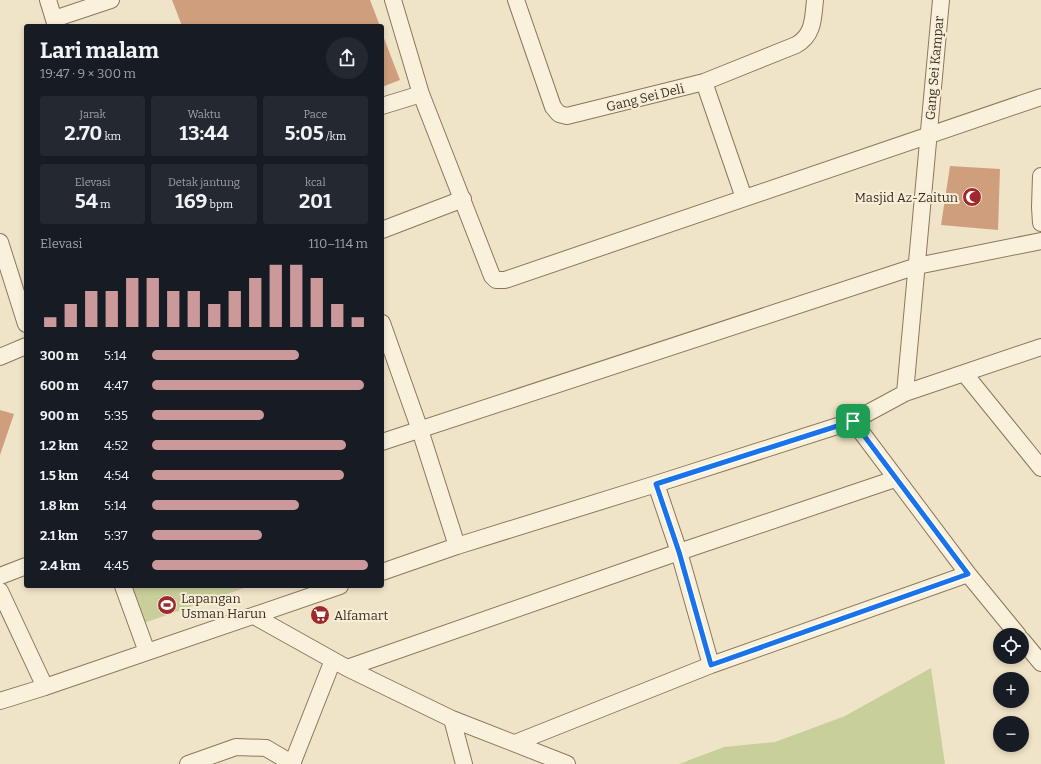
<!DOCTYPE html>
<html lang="id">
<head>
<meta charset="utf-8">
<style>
  :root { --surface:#171b24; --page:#242831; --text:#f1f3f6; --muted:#9ea1a6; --accent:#cc999b }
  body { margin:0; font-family:Bitter,serif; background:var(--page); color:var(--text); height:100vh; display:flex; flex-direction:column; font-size:15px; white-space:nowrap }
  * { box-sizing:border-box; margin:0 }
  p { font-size:13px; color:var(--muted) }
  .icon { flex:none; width:22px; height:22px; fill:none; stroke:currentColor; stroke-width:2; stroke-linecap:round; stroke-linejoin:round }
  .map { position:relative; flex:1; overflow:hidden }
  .details { position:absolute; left:24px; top:24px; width:360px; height:564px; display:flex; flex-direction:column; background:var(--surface); border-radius:4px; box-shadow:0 2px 6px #0003 }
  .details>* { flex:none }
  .buttons { position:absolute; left:993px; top:628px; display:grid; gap:8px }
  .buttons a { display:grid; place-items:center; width:36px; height:36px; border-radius:50%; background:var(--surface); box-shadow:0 2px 6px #0003; font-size:20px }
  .pin { position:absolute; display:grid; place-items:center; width:34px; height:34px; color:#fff; margin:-17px; border-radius:8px; box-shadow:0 2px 6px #0006 }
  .round { display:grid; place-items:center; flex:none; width:42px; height:42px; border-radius:21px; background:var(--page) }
  .overview { display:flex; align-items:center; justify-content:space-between; height:68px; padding:0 16px }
  h1 { font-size:22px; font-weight:700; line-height:30px }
  .stats { display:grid; grid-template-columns:repeat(3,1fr); gap:6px; height:68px; padding:4px 16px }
  .stats div { display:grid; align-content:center; border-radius:4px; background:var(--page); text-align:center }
  .stats b { font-size:20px; font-weight:700 }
  .stats small { font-size:11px; font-weight:400 }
  .stats p { font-size:11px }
  .chart { height:112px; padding:8px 16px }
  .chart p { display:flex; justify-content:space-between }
  .chart svg { width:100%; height:72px; margin-top:4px; stroke:var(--accent); stroke-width:6 }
  ul { padding:0 16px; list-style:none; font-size:13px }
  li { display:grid; grid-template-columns:64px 48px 1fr; align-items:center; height:30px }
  li i { height:10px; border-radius:5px; background:var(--accent) }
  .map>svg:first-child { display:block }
</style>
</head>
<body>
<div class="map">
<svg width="1041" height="764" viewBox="0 0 1041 764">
  <rect width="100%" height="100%" fill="#f0e4c8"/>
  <path fill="#c9cf9b" d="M131 586H250L144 623Z
    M931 668 945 764H679L724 747 775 742 845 716Z"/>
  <path fill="#cf9f7d" d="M172 0H370L380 26H182Z
    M382 33 400 80 382 87Z
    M950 166 1000 169 998 230 941 225Z
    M0 410 14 414 0 455Z"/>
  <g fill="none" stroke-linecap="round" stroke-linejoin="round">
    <defs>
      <path id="minor" d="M48 0 56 26
        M393 0 421 94 492 276 496 280H505L1041 97
        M516 0 553 107 559 114 567 116 704 82 796 45C814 35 813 18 815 0
        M54 19 111 0
        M704 82 744 198
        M382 106 421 94
        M1041 176 1040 207 1041 223
        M382 230 463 199
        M0 242 26 324
        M382 323 420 430 457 546
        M0 357 26 346
        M964 373 1041 468
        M905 393 941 0
        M853 421 968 574 1018 635
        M382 442 917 266 1041 241
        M656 484 679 552 711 665
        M382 572 457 546 656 484 853 421 905 393 1041 347
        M0 576 26 566
        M123 586 147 652
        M0 591 45 687
        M254 616 347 668 452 719 567 764
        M1022 640 1041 663
        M347 668 679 552 895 479
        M0 701 45 687 340 586
        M452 719 464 764
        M515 743 711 665 968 574
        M188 764 236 747 266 748 293 764
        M292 764 333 660"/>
    </defs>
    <use href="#minor" stroke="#8d765c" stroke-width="18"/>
    <use href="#minor" stroke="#faf1dc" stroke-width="16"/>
  </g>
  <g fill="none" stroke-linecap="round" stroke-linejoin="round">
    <defs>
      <path id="route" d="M853 421 968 574 711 665 679 552 656 484Z"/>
    </defs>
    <use href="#route" stroke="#fff" stroke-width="8"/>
    <use href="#route" stroke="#1a73e8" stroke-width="5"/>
  </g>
  <defs>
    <symbol id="mosque-disc" viewBox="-11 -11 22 22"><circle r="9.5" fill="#9e2a2b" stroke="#f7eed8"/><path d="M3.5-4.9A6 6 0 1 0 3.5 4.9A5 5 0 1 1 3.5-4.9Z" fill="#fff"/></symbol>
    <symbol id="stadium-disc" viewBox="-11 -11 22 22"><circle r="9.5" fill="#9e2a2b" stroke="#f7eed8"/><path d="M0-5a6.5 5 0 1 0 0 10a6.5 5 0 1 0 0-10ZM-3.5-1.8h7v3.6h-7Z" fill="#fff"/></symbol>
    <symbol id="supermarket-disc" viewBox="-11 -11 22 22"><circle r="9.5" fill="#9e2a2b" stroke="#f7eed8"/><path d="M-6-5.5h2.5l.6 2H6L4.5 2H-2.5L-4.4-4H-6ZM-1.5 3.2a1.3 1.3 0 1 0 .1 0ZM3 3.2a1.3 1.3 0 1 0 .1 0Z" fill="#fff"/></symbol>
  </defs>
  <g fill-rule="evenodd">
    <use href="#mosque-disc" x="961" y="186" width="22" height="22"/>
    <use href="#stadium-disc" x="156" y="594" width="22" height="22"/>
    <use href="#supermarket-disc" x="309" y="604" width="22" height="22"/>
  </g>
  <g text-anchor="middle" stroke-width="4" stroke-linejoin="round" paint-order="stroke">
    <g font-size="13" fill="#3d2e20" stroke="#f7eed8">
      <text transform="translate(934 68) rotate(-85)" y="5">Gang Sei Kampar</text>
      <text transform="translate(645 97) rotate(-14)" y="5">Gang Sei Deli</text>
    </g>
    <g font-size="13" fill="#3d2e20" stroke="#f7eed8" text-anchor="start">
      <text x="958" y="202" text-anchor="end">Masjid Az-Zaitun</text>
      <text x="181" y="603">Lapangan<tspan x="181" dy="15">Usman Harun</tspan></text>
      <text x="334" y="620">Alfamart</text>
    </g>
  </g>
</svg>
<div class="buttons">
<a><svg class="icon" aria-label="locate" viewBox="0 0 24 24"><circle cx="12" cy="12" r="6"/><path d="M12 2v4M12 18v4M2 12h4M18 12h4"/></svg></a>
<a>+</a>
<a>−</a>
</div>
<div class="pin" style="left:853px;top:421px;background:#1e9e55"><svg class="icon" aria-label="arrive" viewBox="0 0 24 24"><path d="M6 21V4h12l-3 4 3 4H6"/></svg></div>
<section class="details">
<div class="overview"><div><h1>Lari malam</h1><p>19:47 · 9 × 300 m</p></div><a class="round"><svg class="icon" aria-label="share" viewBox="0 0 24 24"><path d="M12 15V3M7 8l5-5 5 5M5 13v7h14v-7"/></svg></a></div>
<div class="stats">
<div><p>Jarak</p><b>2.70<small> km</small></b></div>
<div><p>Waktu</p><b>13:44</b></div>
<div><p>Pace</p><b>5:05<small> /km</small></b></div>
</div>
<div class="stats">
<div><p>Elevasi</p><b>54<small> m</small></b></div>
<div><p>Detak jantung</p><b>169<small> bpm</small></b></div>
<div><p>kcal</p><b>201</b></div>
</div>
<div class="chart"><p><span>Elevasi</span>110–114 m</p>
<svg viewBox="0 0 160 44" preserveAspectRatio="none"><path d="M5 44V38M15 44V30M25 44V22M35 44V22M45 44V14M55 44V14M65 44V22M75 44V22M85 44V30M95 44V22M105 44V14M115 44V6M125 44V6M135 44V14M145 44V30M155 44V38"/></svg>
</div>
<ul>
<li><b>300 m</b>5:14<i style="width:68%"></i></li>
<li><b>600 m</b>4:47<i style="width:98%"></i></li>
<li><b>900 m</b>5:35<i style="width:52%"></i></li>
<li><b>1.2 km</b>4:52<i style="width:90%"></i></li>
<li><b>1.5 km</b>4:54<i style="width:89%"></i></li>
<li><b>1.8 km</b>5:14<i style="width:68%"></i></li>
<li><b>2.1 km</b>5:37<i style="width:51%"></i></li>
<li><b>2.4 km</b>4:45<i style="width:100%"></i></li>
</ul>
</section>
</div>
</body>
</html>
